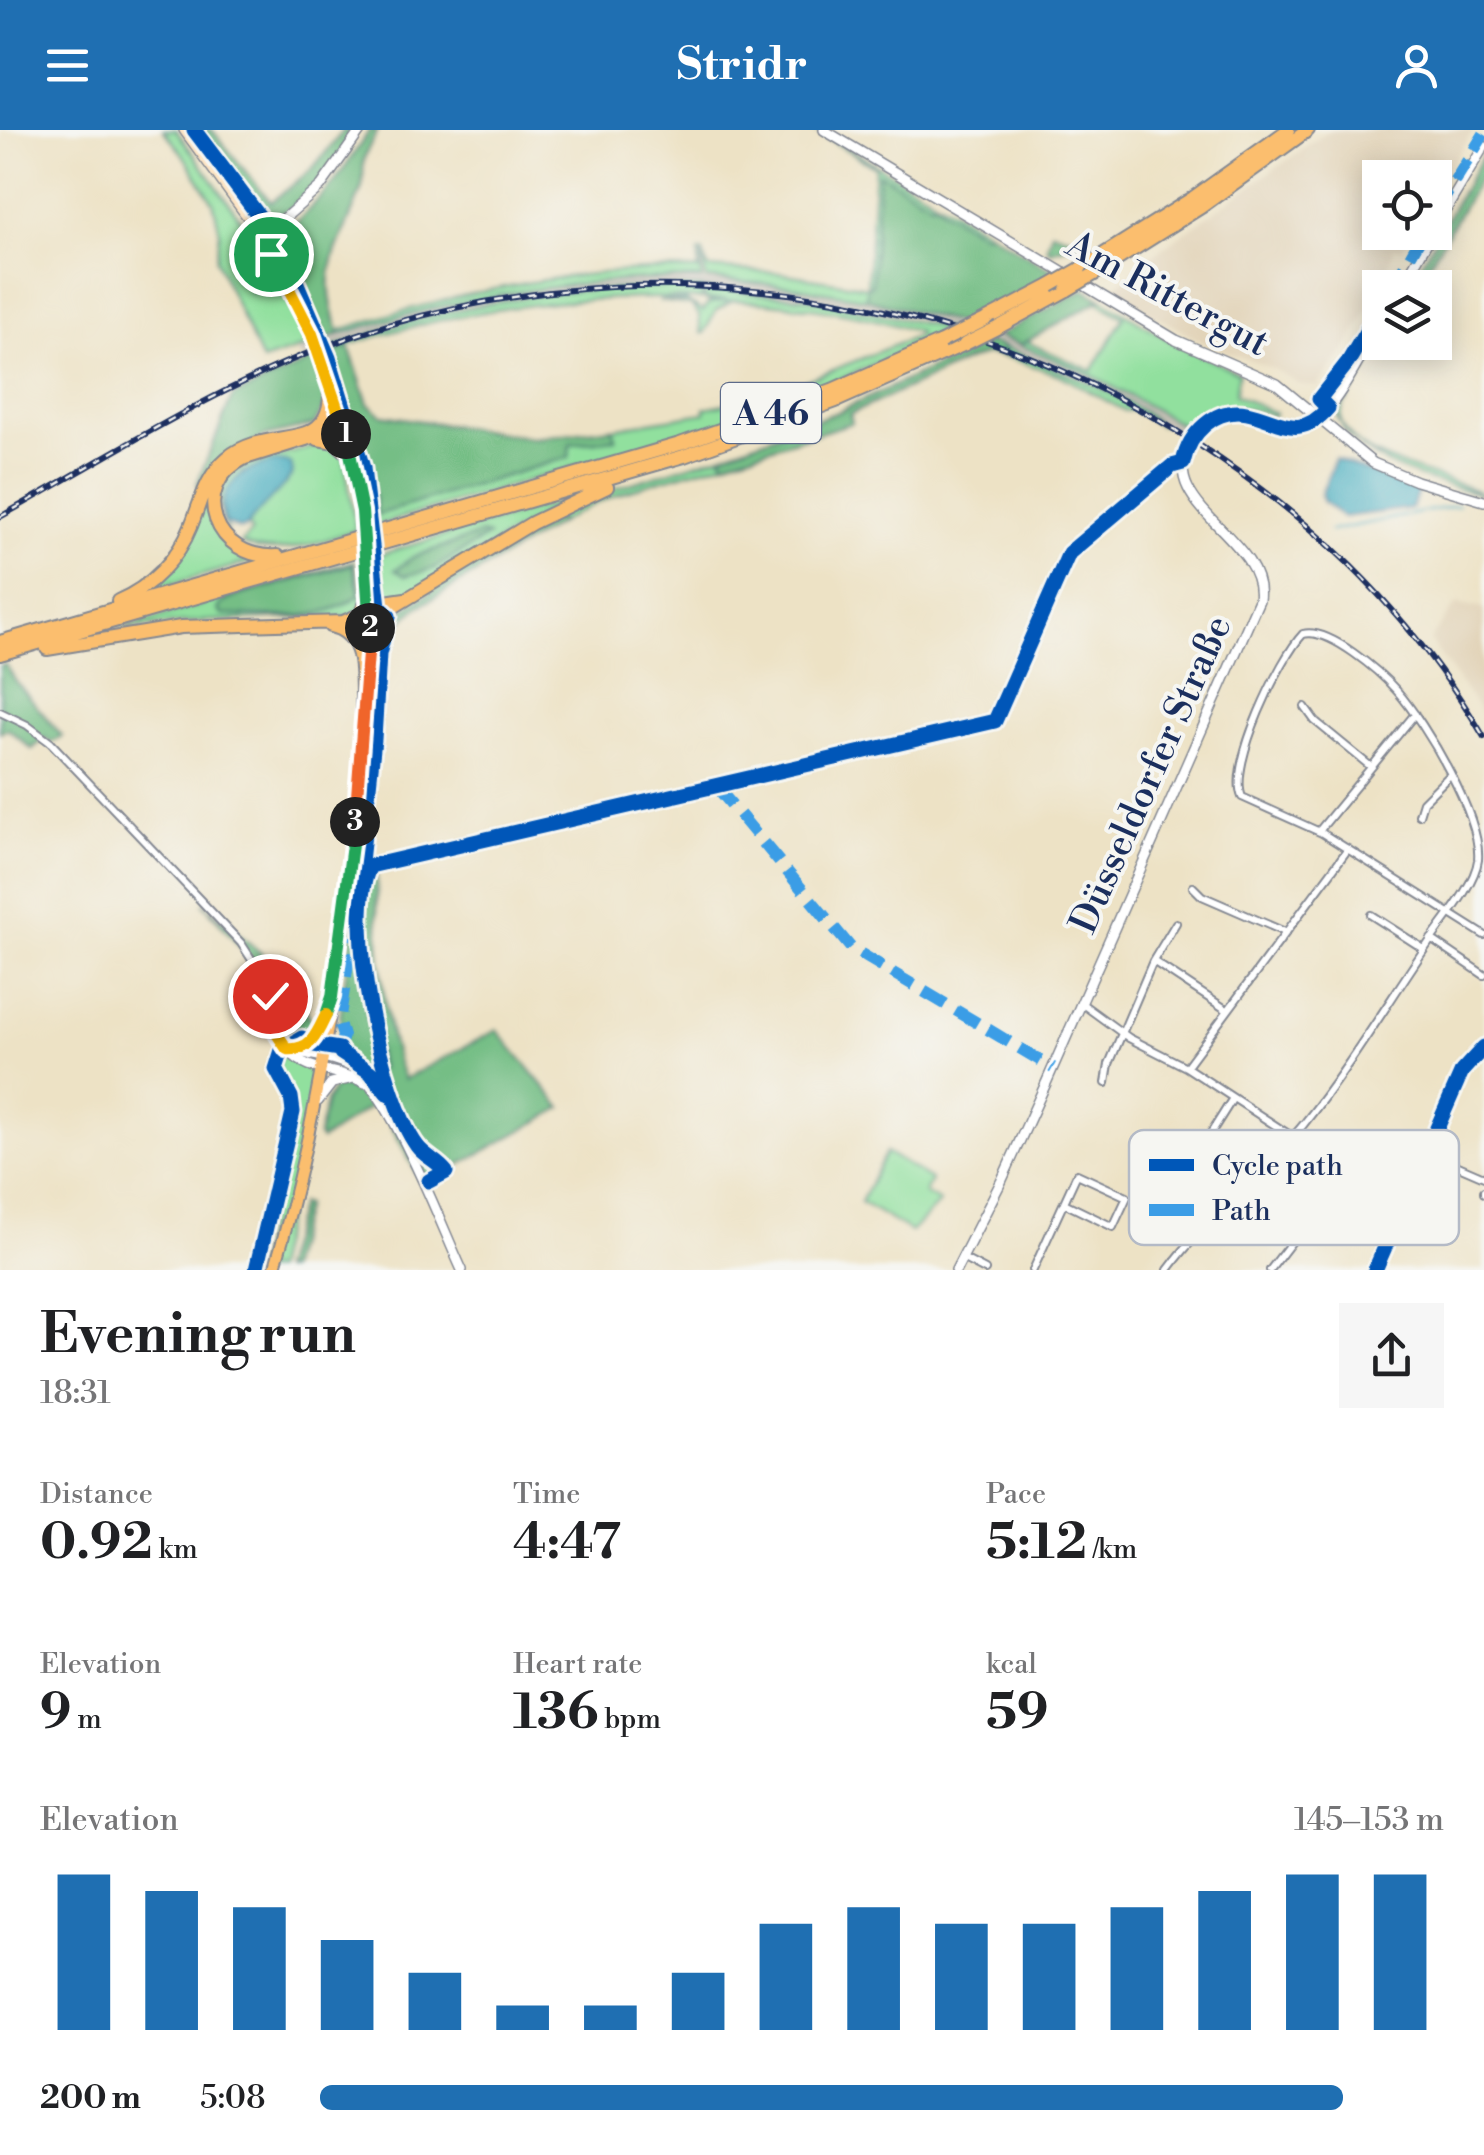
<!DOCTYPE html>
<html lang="en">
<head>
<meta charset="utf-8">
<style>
  :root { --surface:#fff; --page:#f6f6f6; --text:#202124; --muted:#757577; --accent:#1f6fb2 }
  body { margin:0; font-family:"Libre Bodoni",serif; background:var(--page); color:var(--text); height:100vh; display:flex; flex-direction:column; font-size:38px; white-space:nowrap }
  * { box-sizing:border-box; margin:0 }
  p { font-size:32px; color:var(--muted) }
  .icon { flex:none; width:55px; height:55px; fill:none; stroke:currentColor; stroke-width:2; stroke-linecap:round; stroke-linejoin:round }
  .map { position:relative; height:1140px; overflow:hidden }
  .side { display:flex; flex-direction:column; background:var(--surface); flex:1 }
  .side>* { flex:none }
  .buttons { position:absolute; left:1362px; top:30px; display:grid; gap:20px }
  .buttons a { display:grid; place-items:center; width:90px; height:90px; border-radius:0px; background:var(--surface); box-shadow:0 5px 25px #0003; font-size:50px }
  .pin { position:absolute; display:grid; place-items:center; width:85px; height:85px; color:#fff; margin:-42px; border:5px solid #fff; border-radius:50%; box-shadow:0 2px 10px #0007 }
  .km { position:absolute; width:50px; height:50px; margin:-25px; border-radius:50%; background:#222; color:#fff; font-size:28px; line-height:50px; text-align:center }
  .round { display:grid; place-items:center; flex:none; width:105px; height:105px; border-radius:0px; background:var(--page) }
  .overview { display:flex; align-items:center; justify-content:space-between; height:170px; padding:0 40px }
  h1 { font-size:55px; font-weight:700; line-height:75px }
  .metrics { display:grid; grid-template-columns:repeat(3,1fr); gap:15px; height:170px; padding:10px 40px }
  .metrics div { display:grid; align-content:center }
  .metrics b { font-size:50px; font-weight:700 }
  .metrics small { font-size:28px; font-weight:400 }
  .metrics p { font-size:28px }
  .chart { height:280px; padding:20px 40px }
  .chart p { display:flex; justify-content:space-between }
  .chart svg { width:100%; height:180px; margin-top:10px; stroke:var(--accent); stroke-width:6 }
  ul { padding:0 40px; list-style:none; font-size:32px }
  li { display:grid; grid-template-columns:160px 120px 1fr; align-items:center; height:75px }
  li i { height:25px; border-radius:12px; background:var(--accent) }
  header { display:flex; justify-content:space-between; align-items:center; height:130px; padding:0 40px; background:var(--accent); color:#fff; font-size:45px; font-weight:700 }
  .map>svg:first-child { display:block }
</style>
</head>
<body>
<header><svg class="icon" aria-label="menu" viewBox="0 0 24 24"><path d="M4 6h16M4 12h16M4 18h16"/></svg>Stridr<svg class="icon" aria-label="person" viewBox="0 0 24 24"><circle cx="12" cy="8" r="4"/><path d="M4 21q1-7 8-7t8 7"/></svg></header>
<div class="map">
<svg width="1484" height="1140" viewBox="0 0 1484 1140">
  <rect width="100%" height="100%" fill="#f6f6f2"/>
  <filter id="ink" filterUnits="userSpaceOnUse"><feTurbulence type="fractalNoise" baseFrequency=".01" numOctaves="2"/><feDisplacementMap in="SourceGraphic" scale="20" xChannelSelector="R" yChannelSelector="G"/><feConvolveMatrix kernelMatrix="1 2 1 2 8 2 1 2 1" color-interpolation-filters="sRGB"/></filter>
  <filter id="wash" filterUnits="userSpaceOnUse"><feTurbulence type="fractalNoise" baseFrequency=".0048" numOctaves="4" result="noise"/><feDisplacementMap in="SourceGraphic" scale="40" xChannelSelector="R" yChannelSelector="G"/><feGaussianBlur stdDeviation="2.25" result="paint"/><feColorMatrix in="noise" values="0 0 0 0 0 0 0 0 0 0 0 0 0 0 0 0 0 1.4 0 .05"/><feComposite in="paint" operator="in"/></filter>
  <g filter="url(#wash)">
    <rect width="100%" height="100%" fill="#ede2c5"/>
    <path fill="#e1d2b6" d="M1330 0H1474L1435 59V48H1380V102L1411 103 1401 120 1395 117 1382 154 1343 224 1317 257 1299 254 1276 240 1203 213 1111 160 1154 124Z
      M1457 473 1484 479 1482 584 1430 510Z"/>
    <path fill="#c9c3b8" d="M661 148 789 156 931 184 1038 222 1087 243 1182 295 1177 303 1083 252 969 206 910 188 806 168 751 161 661 158 542 166 426 188 301 229 297 220 362 197 478 167 540 157Z"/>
    <path fill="#91e09e" stroke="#56887e" stroke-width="2.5" d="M163 0H176L250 102 247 112 244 107 236 113 238 118 235 125 251 162 268 156 250 118 257 114 311 215 262 231 216 130 220 102 213 72 182 23Z
      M814 0H818L988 102 984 104 879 44 872 155 867 157 866 169 789 156 706 149 702 121 708 138 780 143 867 157 875 37Z
      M699 121 702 149C577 147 459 167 340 204L338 201C451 164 580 136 699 140Z
      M702 158V169C572 164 451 179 328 222L327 219C446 174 575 153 702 158Z
      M705 159 806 168 948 199 848 246 725 292 374 396 364 333 353 299C372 323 371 355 377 384L569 314 615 309 613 298 705 283V278L770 265 918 206V202C860 182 794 174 733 170L716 181 704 203H701L699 185 691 175 659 171H686L703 181 709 173 729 170H705Z
      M1101 169 1175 213 1239 243 1235 265 1275 283 1273 286C1242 274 1214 272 1192 300L1087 243 1020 215 1028 209 1031 214 1092 241 1124 187 1098 172Z
      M1000 216C1038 232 1135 268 1161 296L1133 280 1125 281 1060 245 1006 227Z
      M1358 237C1356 256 1344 268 1341 284 1333 328 1463 349 1484 365 1431 350 1359 337 1336 283Z
      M326 314 344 326 356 400C318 412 279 430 241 413L252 401 247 396C258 380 269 365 286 353L243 341C221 364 222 373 227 402 201 340 247 332 294 322 305 319 315 316 326 314Z
      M721 325 724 332C669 348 610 361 561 392L554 386 608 361Z
      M211 355C216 394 213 418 257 430L147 461C182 436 197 394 211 355Z
      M569 369 411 463 381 466 378 425Z
      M354 431 362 463 361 478 352 486 202 491 116 499Z
      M286 917 319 938 274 1140H256L293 982 291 967 276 937Z
      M886 1022 931 1050 925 1063 940 1072 911 1102 861 1072Z"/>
    <path fill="#74be85" stroke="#487672" stroke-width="2.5" fill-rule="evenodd" d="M197 0H212L271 72 312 39 344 0 353 4C333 37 304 80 264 89Z
      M370 0H378C374 9 367 18 364 29 362 39 365 50 361 60 340 119 315 137 340 204L323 210 281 113 289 100 334 53Z
      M1484 23V41L1416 157 1407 158Z
      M879 43 932 74 935 72 944 81 983 104 988 102 1057 143 961 194 866 169 867 157 872 155Z
      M1052 101 1082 112 1050 121 1047 117Z
      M1085 159 1101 169 1020 215 997 206Z
      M1380 203V212L1384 213 1346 272 1358 237Z
      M988 212 1000 216 1006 227 987 224 969 230 850 284 852 293 724 332 721 325 838 282Z
      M349 217 368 274 382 285 534 308 613 298 615 309 570 314 569 327 377 385C372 356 372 323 353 299L329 224Z
      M315 229 327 272 314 295 262 307 200 360 197 354 232 267Z
      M554 386 561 392 417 478 402 491 392 486Z
      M482 404 488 406 435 438 405 446 395 440 415 426Z
      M353 434 360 464C324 495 267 485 222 485L218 480 221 474 237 466Z
      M5 534 16 552 62 606 51 613 45 608 32 619 8 599 0 602V536Z
      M361 735 375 740C379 753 376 766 377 779 380 831 384 901 404 949L497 900 562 978 423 1055 367 951 334 930 343 906 340 888ZM357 815 381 938 380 939 369 895Z
      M203 773 276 836 299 866 317 903 301 918 283 913 260 840Z
      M343 956 362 964 374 974 321 1010 318 1006 326 971 335 957Z
      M300 1074 305 1075 288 1140H281Z"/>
    <path fill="#3ca9bc" stroke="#2c6c8d" stroke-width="2.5" d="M1335 329 1418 361 1412 378 1343 387 1324 372 1321 365Z
      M279 331 291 333 293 343C280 362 261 376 247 396L241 399 226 394C212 356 247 336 279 331Z"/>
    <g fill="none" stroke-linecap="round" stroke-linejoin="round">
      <path stroke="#3ca9bc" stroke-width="2.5" d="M1330 401 1458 375"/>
    </g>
  </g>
  <g filter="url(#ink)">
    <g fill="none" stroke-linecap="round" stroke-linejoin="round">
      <defs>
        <path id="minor" d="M1305 577 1315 591 1370 636
          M0 582 27 595 51 613 241 813 265 850 277 904 287 919
          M1419 685 1423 672 1450 645
          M1319 701 1415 584
          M1193 757 1202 766 1285 802
          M1371 785 1424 819
          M1431 809 1484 845
          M1153 831 1227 880
          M1081 873 1129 908 1186 937 1403 1079
          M1186 937 1348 719
          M1106 953 1109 934 1153 831 1176 793
          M1204 1014 1233 968
          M1426 1022 1484 1047
          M1484 1061V1063
          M962 1128 985 1140
          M1033 1140 1077 1044 1127 1067 1113 1097 1064 1073
          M1168 1140C1207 1087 1261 1046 1303 995 1348 939 1387 874 1428 814 1442 793 1475 755 1478 730 1482 687 1425 593 1397 561 1380 542 1329 497 1303 504 1280 528 1228 635 1242 667L1322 703 1484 805
          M1270 1140 1345 1042
          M1375 1140 1462 941 1484 917"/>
        <path id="tertiary" d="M824 0 1176 210 1277 254 1373 333 1416 351 1484 371
          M1435 98 1484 16
          M262 108 321 56 361 0
          M1401 158 1433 102
          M287 919C309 926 334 926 353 938 391 962 441 1095 462 1140
          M295 920 313 909 328 879
          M289 921C307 943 341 939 365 953
          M318 971 332 953 353 948
          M956 1140 1001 1052 1047 951 1259 470C1268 408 1152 375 1191 312 1232 247 1272 318 1316 290 1337 276 1366 217 1380 194"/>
        <path id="secondary" d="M184 0 254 96 315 211
          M322 231 344 297"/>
        <path id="primary" d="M344 297 361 381
          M367 559 368 445
          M274 1140C328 961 347 772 365 586"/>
        <path id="motorway" d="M1080 139 1193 68 1288 0
          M1096 143 1201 77 1308 0
          M985 190 1050 156
          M999 197 1067 160
          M318 309 335 312 351 326
          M277 426C215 430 187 357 245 328L344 297
          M118 471C151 457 178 429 191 396 201 371 206 346 227 328 270 292 335 329 330 253
          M330 496C374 506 357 559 364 593
          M0 512 680 314 832 260 941 212
          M47 519 181 497 343 492 360 485 369 467 385 472 405 469
          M0 524 684 326 836 271 965 214
          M369 526 379 494 390 479 532 393 607 357"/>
      </defs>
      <use href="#minor" stroke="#848892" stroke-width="10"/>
      <use href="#tertiary" stroke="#848892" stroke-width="12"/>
      <use href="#secondary" stroke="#848892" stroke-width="12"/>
      <use href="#primary" stroke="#848892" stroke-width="14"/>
      <use href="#motorway" stroke="#848892" stroke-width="16"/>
      <use href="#minor" stroke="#fff" stroke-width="6"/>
      <use href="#tertiary" stroke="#fff" stroke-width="9"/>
      <use href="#secondary" stroke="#fde5c5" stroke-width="9"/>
      <use href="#primary" stroke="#fbbe6e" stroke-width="10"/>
      <use href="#motorway" stroke="#fbbe6e" stroke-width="12"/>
      <defs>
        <path id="rail" d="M0 387C125 317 248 236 388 195 682 109 997 166 1244 346 1341 416 1423 503 1484 607"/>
      </defs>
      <use href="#rail" stroke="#1b2f5e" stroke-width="6"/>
      <use href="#rail" stroke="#f6f6f2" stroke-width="2.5" stroke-dasharray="8" stroke-linecap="butt"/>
      <defs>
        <path id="secondary-bridge" d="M315 211 322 231"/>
        <path id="primary-bridge" d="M361 381 368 445"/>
        <path id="motorway-bridge" d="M1050 156 1080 139
          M1067 160 1096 143
          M941 212 985 190
          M965 214 999 197"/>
      </defs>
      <use href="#secondary-bridge" stroke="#848892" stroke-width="12" stroke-linecap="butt"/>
      <use href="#primary-bridge" stroke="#848892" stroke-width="14" stroke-linecap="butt"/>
      <use href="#motorway-bridge" stroke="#848892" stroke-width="16" stroke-linecap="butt"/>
      <use href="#secondary-bridge" stroke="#fde5c5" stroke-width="9"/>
      <use href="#primary-bridge" stroke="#fbbe6e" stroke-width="10"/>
      <use href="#motorway-bridge" stroke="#fbbe6e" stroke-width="12"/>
      <path stroke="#3b9de6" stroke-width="12" stroke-dasharray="25 12" stroke-linecap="butt" d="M1435 83 1484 4
        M1392 158 1424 102
        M716 656 851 818 1053 938
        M339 919 343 906 339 893 352 806
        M1204 1014 1212 1025 1204 1038"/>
      <defs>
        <path id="cycleway" d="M194 0 280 114 329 228 363 338 379 476 389 486 379 524 374 609 359 751
          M429 1051 446 1042C438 1031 425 1027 417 1016 382 969 343 788 370 736L995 591 1069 423 1172 336 1183 333C1189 303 1215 277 1247 283 1280 290 1299 312 1328 278L1319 269 1348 232 1380 178
          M256 1140 293 982 291 967 276 939 282 920 302 908 314 915 339 919 341 923 370 942 387 963
          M1375 1140 1462 941 1484 917"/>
      </defs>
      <use href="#cycleway" stroke="#f6f6f2" stroke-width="21"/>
      <use href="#cycleway" stroke="#0057b8" stroke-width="15"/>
    </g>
  </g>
  <g fill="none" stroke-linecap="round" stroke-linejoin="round" filter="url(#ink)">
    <defs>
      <path id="split-1" d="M271 124 312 204 346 304"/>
      <path id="split-2" d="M346 304 362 381 370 498"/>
      <path id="split-3" d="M355 692 370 498"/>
      <path id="split-4" d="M326 885 332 867 355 692"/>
      <path id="split-5" d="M270 866 277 904 287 919C311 921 317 904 326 885"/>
    </defs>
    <use href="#split-1" stroke="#fff" stroke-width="20"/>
    <use href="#split-2" stroke="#fff" stroke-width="20"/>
    <use href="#split-3" stroke="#fff" stroke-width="20"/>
    <use href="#split-4" stroke="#fff" stroke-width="20"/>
    <use href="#split-5" stroke="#fff" stroke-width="20"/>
    <use href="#split-1" stroke="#f5b400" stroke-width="12"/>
    <use href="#split-2" stroke="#22a559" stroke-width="12"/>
    <use href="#split-3" stroke="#f0652b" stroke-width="12"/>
    <use href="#split-4" stroke="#22a559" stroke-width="12"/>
    <use href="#split-5" stroke="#f5b400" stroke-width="12"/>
  </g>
  <g text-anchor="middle" stroke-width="8" stroke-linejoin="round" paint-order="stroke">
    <rect fill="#f6f6f2" stroke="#5d6b8a" stroke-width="2.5" x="721" y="253" width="100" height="60" rx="8"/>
    <g font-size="35" font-weight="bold" fill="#1b2f5e">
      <text x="771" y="295">A 46</text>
    </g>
    <g font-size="38" fill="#1b2f5e" stroke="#f6f6f2">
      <text transform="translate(1168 163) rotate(28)" y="13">Am Rittergut</text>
      <text transform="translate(1150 644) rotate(-66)" y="13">Düsseldorfer Straße</text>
    </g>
  </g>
  <rect x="1129" y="1000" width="330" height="115" rx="15" fill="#f6f6f2" stroke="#b4bac6" stroke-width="2.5"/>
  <rect x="1149" y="1029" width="45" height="12" fill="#0057b8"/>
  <rect x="1149" y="1074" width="45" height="12" fill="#3b9de6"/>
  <g font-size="28" fill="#1b2f5e">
    <text x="1212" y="1045">Cycle path</text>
    <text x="1212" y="1090">Path</text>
  </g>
</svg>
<div class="buttons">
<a><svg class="icon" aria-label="locate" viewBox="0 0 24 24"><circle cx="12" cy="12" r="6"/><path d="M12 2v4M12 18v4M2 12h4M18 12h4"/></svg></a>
<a><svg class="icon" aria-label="layers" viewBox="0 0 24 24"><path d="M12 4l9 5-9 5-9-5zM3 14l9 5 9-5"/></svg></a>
</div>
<div class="pin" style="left:271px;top:124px;background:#1e9e55"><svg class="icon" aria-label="arrive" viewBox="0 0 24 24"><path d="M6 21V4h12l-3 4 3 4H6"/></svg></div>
<div class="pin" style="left:270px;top:866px;background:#d93025"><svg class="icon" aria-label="check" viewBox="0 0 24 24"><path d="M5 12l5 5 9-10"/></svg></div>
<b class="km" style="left:346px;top:304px">1</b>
<b class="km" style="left:370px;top:498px">2</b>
<b class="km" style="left:355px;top:692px">3</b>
</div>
<section class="side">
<div class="overview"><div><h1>Evening run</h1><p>18:31</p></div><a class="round"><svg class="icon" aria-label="share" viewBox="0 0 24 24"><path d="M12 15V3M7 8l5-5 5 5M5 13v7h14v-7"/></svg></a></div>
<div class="metrics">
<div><p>Distance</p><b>0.92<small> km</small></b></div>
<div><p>Time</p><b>4:47</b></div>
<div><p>Pace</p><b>5:12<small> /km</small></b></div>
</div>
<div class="metrics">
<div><p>Elevation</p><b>9<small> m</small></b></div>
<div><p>Heart rate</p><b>136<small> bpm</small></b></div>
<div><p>kcal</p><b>59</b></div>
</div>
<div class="chart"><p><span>Elevation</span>145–153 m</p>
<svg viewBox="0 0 160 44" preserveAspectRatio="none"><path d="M5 44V6M15 44V10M25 44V14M35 44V22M45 44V30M55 44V38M65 44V38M75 44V30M85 44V18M95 44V14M105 44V18M115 44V18M125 44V14M135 44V10M145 44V6M155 44V6"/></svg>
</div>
<ul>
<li><b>200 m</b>5:08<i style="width:91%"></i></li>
</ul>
</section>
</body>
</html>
